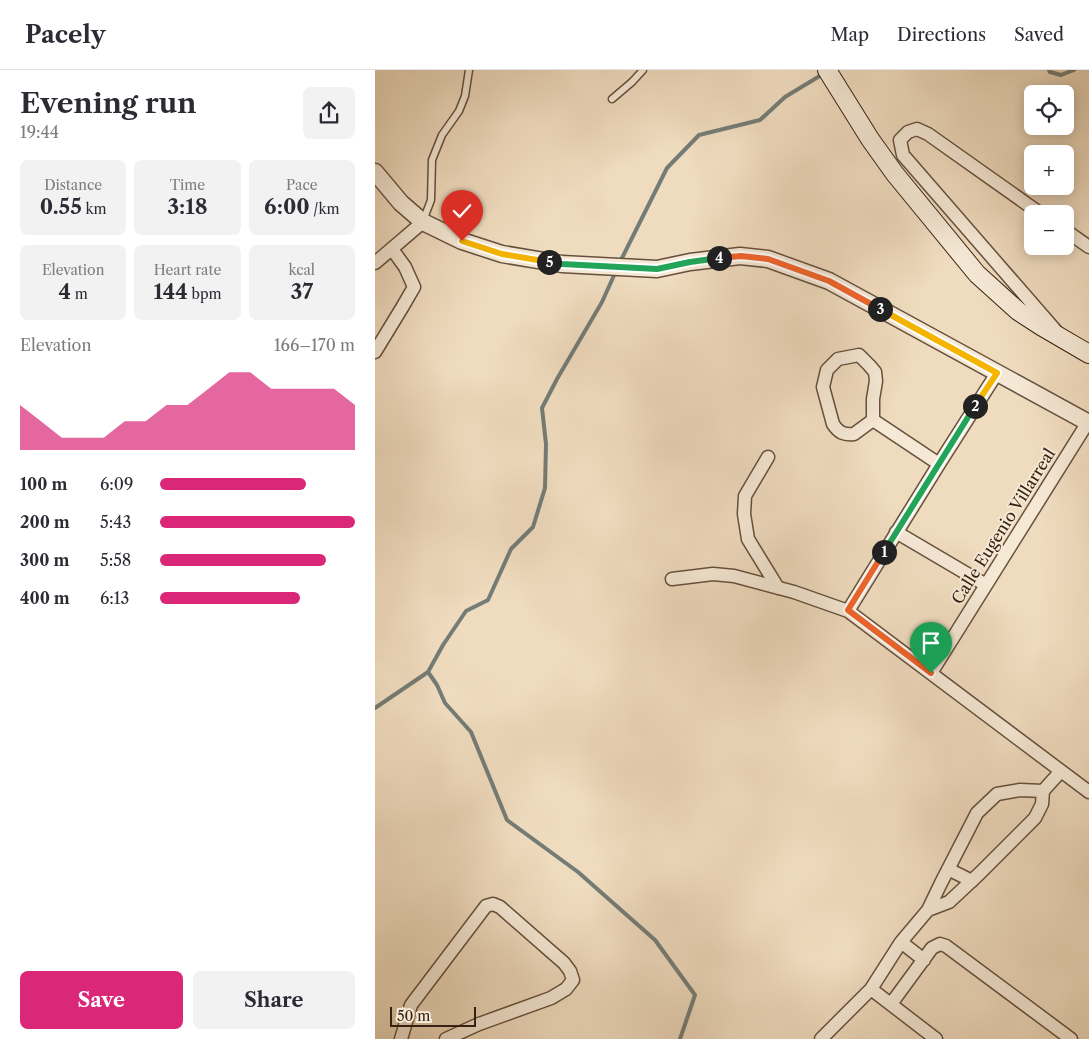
<!DOCTYPE html>
<html lang="en">
<head>
<meta charset="utf-8">
<style>
  :root { --surface:#fff; --page:#f2f2f3; --text:#2b2b33; --muted:#7c7c81; --line:#e1e1e2; --accent:#db2777 }
  body { margin:0; font-family:"Libre Caslon Text",serif; background:var(--page); color:var(--text); height:100vh; display:flex; flex-direction:column; font-size:19px; white-space:nowrap }
  * { box-sizing:border-box; margin:0 }
  p { font-size:16px; color:var(--muted) }
  .icon { flex:none; width:28px; height:28px; fill:none; stroke:currentColor; stroke-width:2; stroke-linecap:round; stroke-linejoin:round }
  .map { position:relative; flex:1; overflow:hidden }
  .drawer { display:flex; flex-direction:column; background:var(--surface); width:375px }
  .drawer>* { flex:none }
  .fabs { position:absolute; left:649px; top:15px; display:grid; gap:10px }
  .fabs a { display:grid; place-items:center; width:50px; height:50px; border-radius:8px; background:var(--surface); box-shadow:0 2px 12px #0003; font-size:25px }
  .scale { position:absolute; left:15px; bottom:12px; width:86px; box-sizing:border-box; padding-left:5px; border:2px solid #382112; border-top:0; font-size:14px; line-height:18px; white-space:nowrap; color:#382112; -webkit-text-stroke:4px #f5e8d5; paint-order:stroke }
  .pin { position:absolute; display:grid; place-items:center; width:42px; height:42px; color:#fff; margin:-51px -21px; border-radius:50% 50% 50% 0; rotate:-45deg; box-shadow:0 0 5px #0007 }
  .pin .icon { rotate:45deg }
  .km { position:absolute; width:25px; height:25px; margin:-12px; border-radius:50%; background:#222; color:#fff; font-size:14px; line-height:25px; text-align:center }
  .round { display:grid; place-items:center; flex:none; width:52px; height:52px; border-radius:8px; background:var(--page) }
  .headline { display:flex; align-items:center; justify-content:space-between; height:85px; padding:0 20px }
  h1 { font-size:28px; font-weight:700; line-height:38px }
  .stats { display:grid; grid-template-columns:repeat(3,1fr); gap:8px; height:85px; padding:5px 20px }
  .stats div { display:grid; align-content:center; border-radius:8px; background:var(--page); text-align:center }
  .stats b { font-size:21px; font-weight:700 }
  .stats small { font-size:14px; font-weight:400 }
  .stats p { font-size:14px }
  .chart { height:140px; padding:10px 20px }
  .chart p { display:flex; justify-content:space-between }
  .chart svg { width:100%; height:90px; margin-top:5px; fill:var(--accent); opacity:.7 }
  .cta { display:flex; gap:10px; margin-top:auto; padding:10px 20px }
  .cta a { flex:1; height:58px; border-radius:8px; background:var(--accent); color:#fff; font-size:20px; font-weight:700; line-height:58px; text-align:center }
  .cta a+a { background:var(--page); color:var(--text) }
  ul { padding:0 20px; list-style:none; font-size:16px }
  li { display:grid; grid-template-columns:80px 60px 1fr; align-items:center; height:38px }
  li i { height:12px; border-radius:6px; background:var(--accent) }
  header { display:flex; align-items:center; gap:30px; box-sizing:border-box; height:70px; padding:0 25px; background:var(--surface); border-bottom:1px solid var(--line) }
  header strong { font-size:24px }
  nav { display:flex; gap:28px; margin-inline-start:auto; font-size:18px }
  main { display:flex; flex:1; min-height:0 }
  .map>svg:first-child { display:block }
</style>
</head>
<body>
<header>
<strong>Pacely</strong>
<nav><a>Map</a><a>Directions</a><a>Saved</a></nav>
</header>
<main>
<section class="drawer">
<div class="headline"><div><h1>Evening run</h1><p>19:44</p></div><a class="round"><svg class="icon" aria-label="share" viewBox="0 0 24 24"><path d="M12 15V3M7 8l5-5 5 5M5 13v7h14v-7"/></svg></a></div>
<div class="stats">
<div><p>Distance</p><b>0.55<small> km</small></b></div>
<div><p>Time</p><b>3:18</b></div>
<div><p>Pace</p><b>6:00<small> /km</small></b></div>
</div>
<div class="stats">
<div><p>Elevation</p><b>4<small> m</small></b></div>
<div><p>Heart rate</p><b>144<small> bpm</small></b></div>
<div><p>kcal</p><b>37</b></div>
</div>
<div class="chart"><p><span>Elevation</span>166–170 m</p>
<svg viewBox="0 0 160 44" preserveAspectRatio="none"><path d="M0 44V22L10 30L20 38L30 38L40 38L50 30L60 30L70 22L80 22L90 14L100 6L110 6L120 14L130 14L140 14L150 14L160 22V44z"/></svg>
</div>
<ul>
<li><b>100 m</b>6:09<i style="width:75%"></i></li>
<li><b>200 m</b>5:43<i style="width:100%"></i></li>
<li><b>300 m</b>5:58<i style="width:85%"></i></li>
<li><b>400 m</b>6:13<i style="width:72%"></i></li>
</ul>
<div class="cta"><a>Save</a><a>Share</a></div>
</section>
<div class="map">
<svg width="714" height="969" viewBox="0 0 714 969">
  <rect width="100%" height="100%" fill="#efdbbe"/>
  <filter id="stains"><feTurbulence type="fractalNoise" baseFrequency=".004" numOctaves="4"/><feColorMatrix values="0 0 0 0 .2 0 0 0 0 .09 0 0 0 0 .02 0 0 0 .5 -.17"/></filter>
  <radialGradient id="worn" r=".72"><stop offset=".6" stop-color="#630" stop-opacity="0"/><stop offset="1" stop-color="#630" stop-opacity=".3"/></radialGradient>
  <g fill="none" stroke-linecap="round" stroke-linejoin="round">
    <path stroke="#747c76" stroke-width="4" d="M674 0 675 2 686 5 699 0
      M245 192 292 98 324 65 385 50 410 27 448 4
      M241 201 227 232 182 309 167 338 171 374 170 418 158 457 136 479 113 530 91 541 68 575 53 602 62 615 70 633 96 662 132 750 203 802 280 870 320 925 305 969
      M0 638 53 602"/>
    <defs>
      <path id="service" d="M237 29 257 12 268 0
        M48 151 56 130 57 90 67 65 84 41 90 26 94 0"/>
      <path id="minor" d="M666 144 553 64 542 59 533 62 525 70 528 85 681 261
        M690 160 714 177
        M0 193 48 152
        M0 282 28 236 39 217 30 197 17 179
        M498 350 479 364C469 365 464 363 458 354L448 317 452 300 463 289 484 285 494 295 500 302 501 311 498 329V350L564 394
        M393 387 370 426 369 444 373 469 403 518
        M521 462 611 515
        M297 509 338 504 359 506 419 522 473 541 714 722
        M473 541 564 394 622 303
        M556 603 713 352
        M573 799 597 811
        M553 840 566 813 602 743 622 724 645 720 668 721
        M526 872 549 890
        M496 919 561 969
        M516 934 557 878 565 874 571 876 696 969
        M26 969 36 935 111 836 118 834 125 837 189 893 195 901 198 910 191 919 176 928 104 954 71 969
        M446 969 496 919 526 872 553 840 574 832 604 804 660 748 667 734 668 721 686 701"/>
      <path id="tertiary" d="M0 102 26 133 48 152 87 171 127 184 187 194 282 199 315 192 365 186 393 189 454 211 714 353"/>
      <path id="secondary" d="M452 0 495 69 520 104 602 204 643 241 666 256 714 284"/>
    </defs>
    <use href="#service" stroke="#66503d" stroke-width="9"/>
    <use href="#minor" stroke="#66503d" stroke-width="15"/>
    <use href="#tertiary" stroke="#66503d" stroke-width="19"/>
    <use href="#secondary" stroke="#382112" stroke-width="20"/>
    <use href="#service" stroke="#f5e8d5" stroke-width="6"/>
    <use href="#minor" stroke="#f5e8d5" stroke-width="12"/>
    <use href="#tertiary" stroke="#f5e8d5" stroke-width="16"/>
    <use href="#secondary" stroke="#f5e8d5" stroke-width="18"/>
  </g>
  <g fill="none" stroke-linecap="round" stroke-linejoin="round">
    <defs>
      <path id="split-1" d="M509 482 473 540 556 603"/>
      <path id="split-2" d="M509 482 600 336"/>
      <path id="split-3" d="M505 239 622 303 600 336"/>
      <path id="split-4" d="M344 188 366 186 393 189 454 211 505 239"/>
      <path id="split-5" d="M174 192 187 194 282 199 315 192 344 188"/>
      <path id="split-6" d="M87 171 127 184 174 192"/>
    </defs>
    <use href="#split-1" stroke="#fff" stroke-width="10"/>
    <use href="#split-2" stroke="#fff" stroke-width="10"/>
    <use href="#split-3" stroke="#fff" stroke-width="10"/>
    <use href="#split-4" stroke="#fff" stroke-width="10"/>
    <use href="#split-5" stroke="#fff" stroke-width="10"/>
    <use href="#split-6" stroke="#fff" stroke-width="10"/>
    <use href="#split-1" stroke="#f0652b" stroke-width="6"/>
    <use href="#split-2" stroke="#22a559" stroke-width="6"/>
    <use href="#split-3" stroke="#f5b400" stroke-width="6"/>
    <use href="#split-4" stroke="#f0652b" stroke-width="6"/>
    <use href="#split-5" stroke="#22a559" stroke-width="6"/>
    <use href="#split-6" stroke="#f5b400" stroke-width="6"/>
  </g>
  <g text-anchor="middle" stroke-width="4" stroke-linejoin="round" paint-order="stroke">
    <g font-size="16" fill="#382112" stroke="#f5e8d5">
      <text transform="translate(628 456) rotate(-58)" y="6">Calle Eugenio Villarreal</text>
    </g>
  </g>
  <rect width="100%" height="100%" filter="url(#stains)"/>
  <rect width="100%" height="100%" fill="url(#worn)"/>
</svg>
<div class="fabs">
<a><svg class="icon" aria-label="locate" viewBox="0 0 24 24"><circle cx="12" cy="12" r="6"/><path d="M12 2v4M12 18v4M2 12h4M18 12h4"/></svg></a>
<a>+</a>
<a>−</a>
</div>
<div class="scale">50 m</div>
<div class="pin" style="left:556px;top:603px;background:#1e9e55"><svg class="icon" aria-label="arrive" viewBox="0 0 24 24"><path d="M6 21V4h12l-3 4 3 4H6"/></svg></div>
<div class="pin" style="left:87px;top:171px;background:#d93025"><svg class="icon" aria-label="check" viewBox="0 0 24 24"><path d="M5 12l5 5 9-10"/></svg></div>
<b class="km" style="left:509px;top:482px">1</b>
<b class="km" style="left:600px;top:336px">2</b>
<b class="km" style="left:505px;top:239px">3</b>
<b class="km" style="left:344px;top:188px">4</b>
<b class="km" style="left:174px;top:192px">5</b>
</div>
</main>
</body>
</html>
